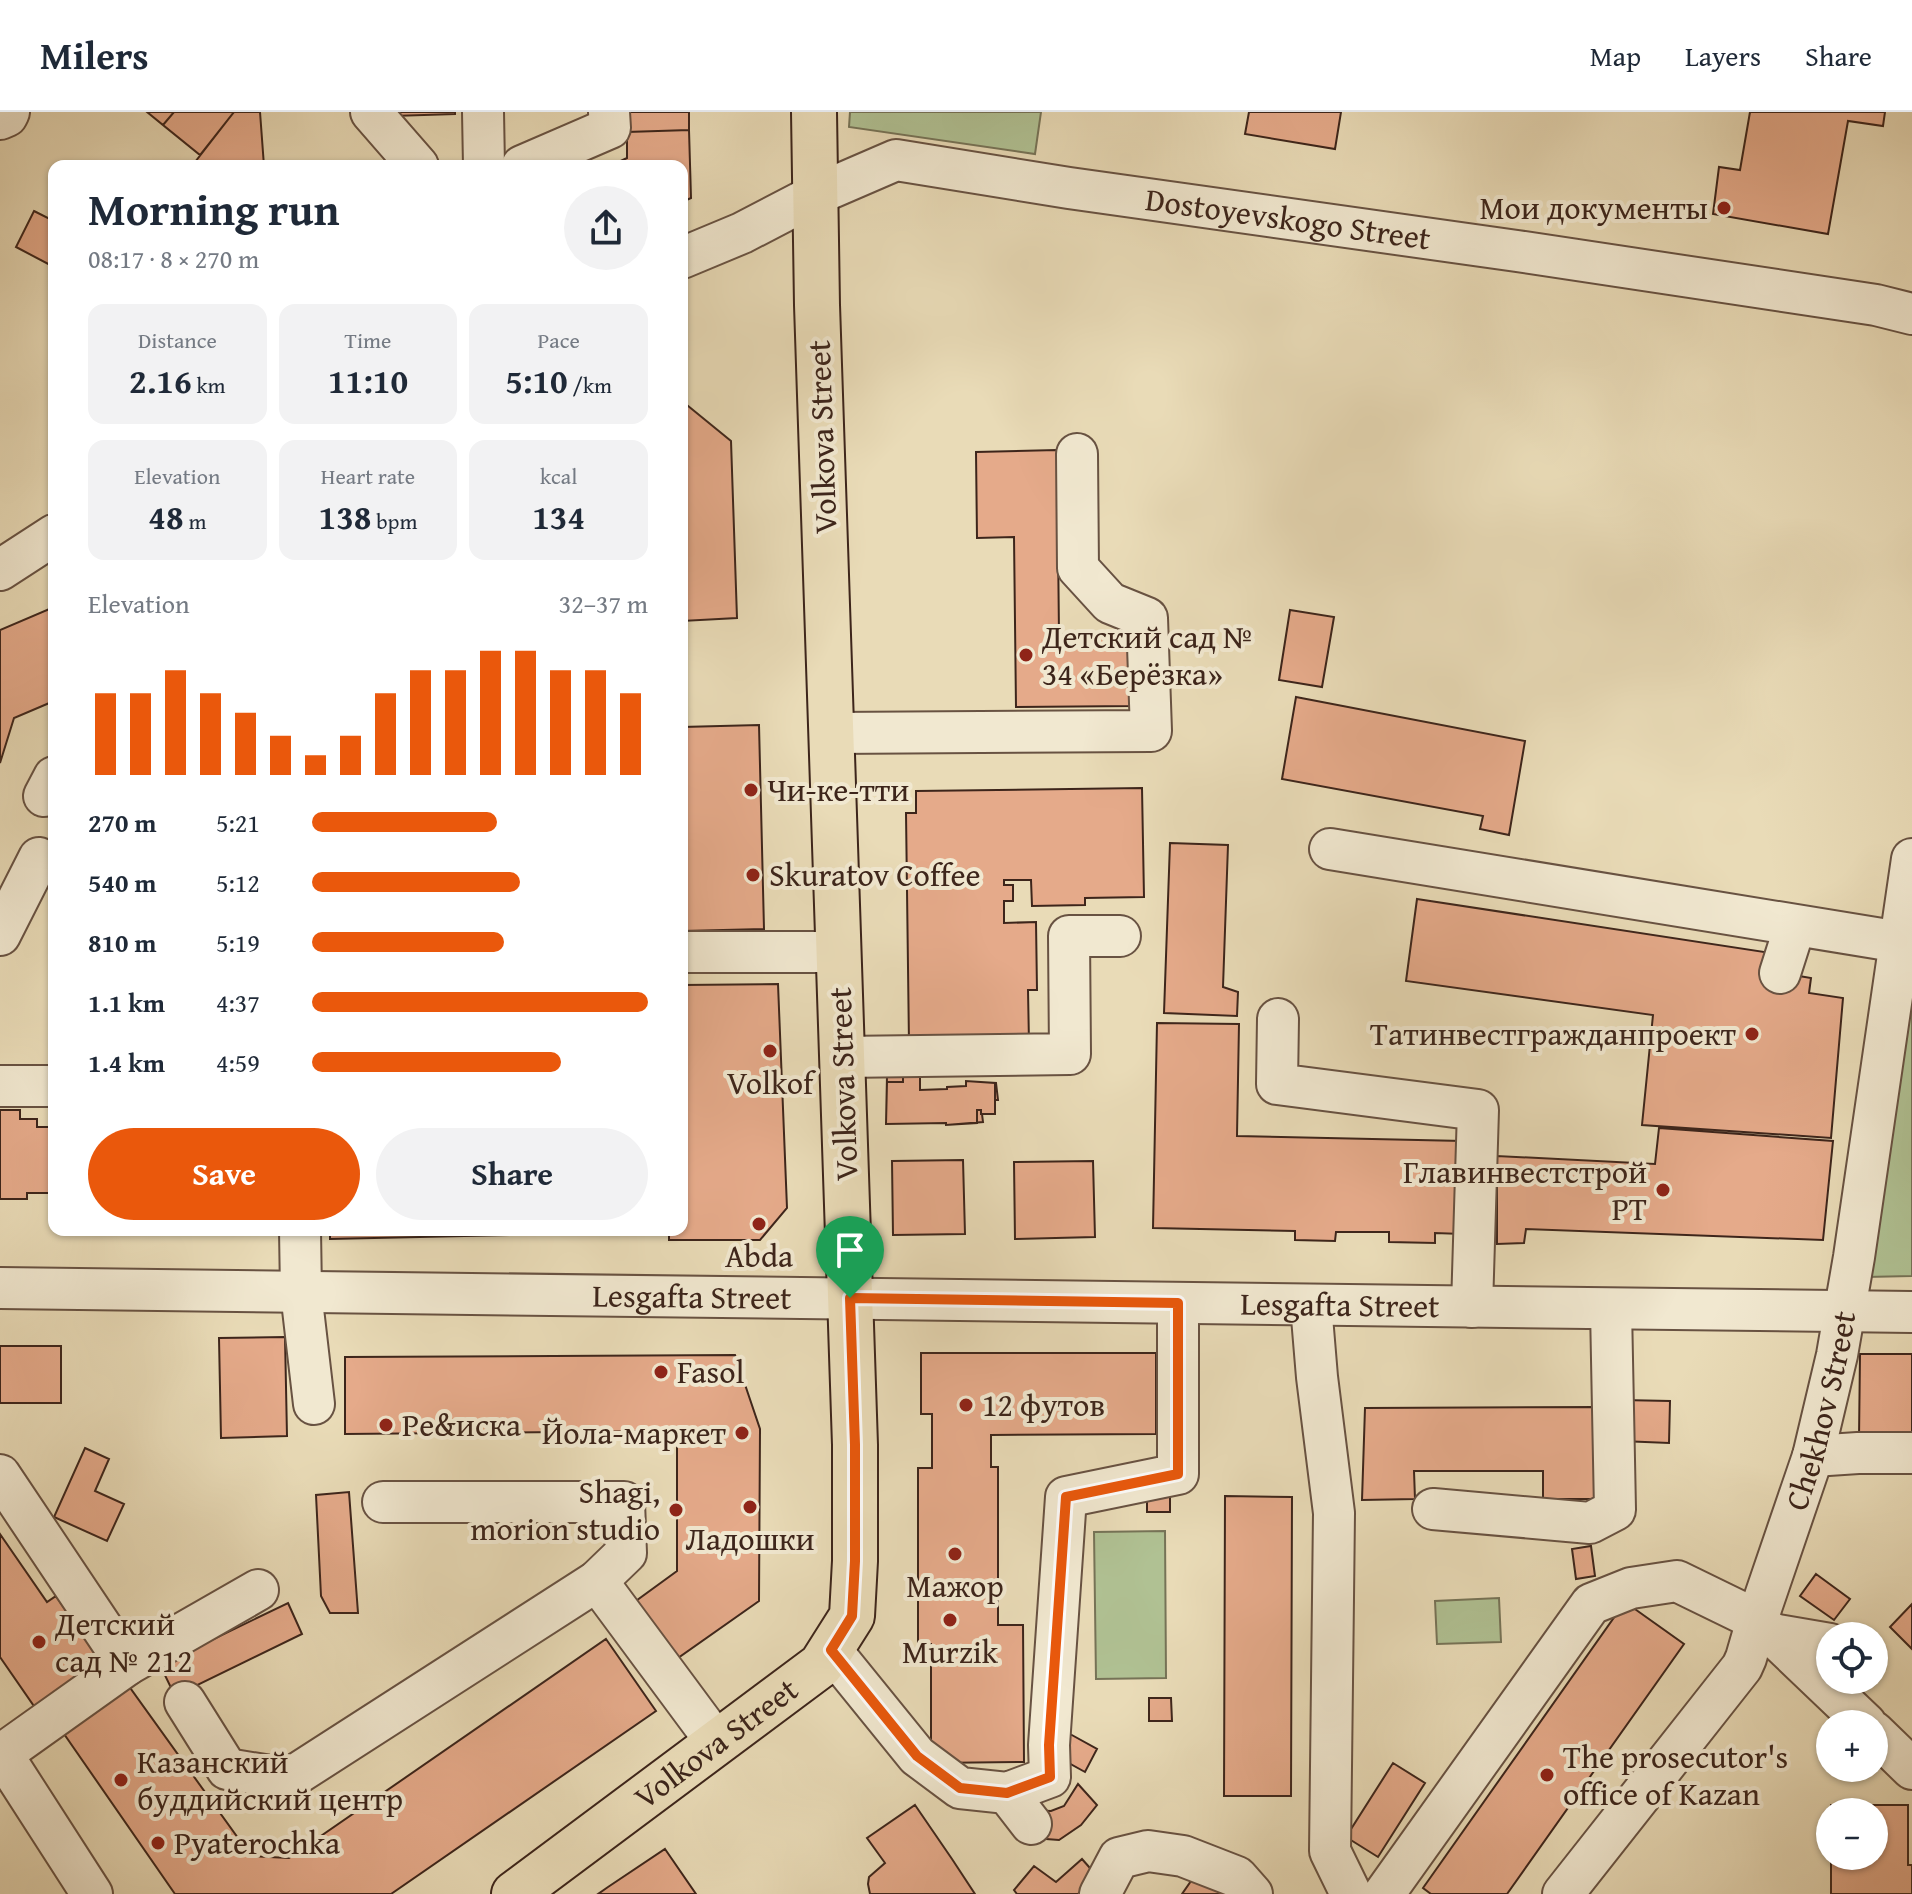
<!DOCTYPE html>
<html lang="en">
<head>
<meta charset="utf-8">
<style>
  :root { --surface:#fff; --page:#f2f2f3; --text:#1f2937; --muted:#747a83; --line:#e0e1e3; --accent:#ea580c }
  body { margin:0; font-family:"Gentium Book Plus",serif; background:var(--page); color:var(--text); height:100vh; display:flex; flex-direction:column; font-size:30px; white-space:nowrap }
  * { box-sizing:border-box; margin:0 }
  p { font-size:26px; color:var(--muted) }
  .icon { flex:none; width:44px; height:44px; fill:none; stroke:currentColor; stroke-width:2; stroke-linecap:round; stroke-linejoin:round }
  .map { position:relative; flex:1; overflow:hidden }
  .drawer { position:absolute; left:48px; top:48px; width:640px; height:1076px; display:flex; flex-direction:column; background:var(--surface); border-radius:16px; box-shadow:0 2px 6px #0004 }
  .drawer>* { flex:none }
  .fabs { position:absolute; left:1816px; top:1510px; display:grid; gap:16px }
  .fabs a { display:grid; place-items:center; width:72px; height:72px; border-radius:50%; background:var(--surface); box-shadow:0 2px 6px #0004; font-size:40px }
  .pin { position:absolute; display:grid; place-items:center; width:68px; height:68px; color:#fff; margin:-82px -34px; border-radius:50% 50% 50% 0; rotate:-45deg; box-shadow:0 0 8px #0007 }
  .pin .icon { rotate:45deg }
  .round { display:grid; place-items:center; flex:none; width:84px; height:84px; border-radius:42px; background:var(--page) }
  .headline { display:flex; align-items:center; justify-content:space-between; height:136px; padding:0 40px }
  h1 { font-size:44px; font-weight:800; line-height:60px }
  .figures { display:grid; grid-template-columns:repeat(3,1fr); gap:12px; height:136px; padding:8px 40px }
  .figures div { display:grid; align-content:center; border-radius:16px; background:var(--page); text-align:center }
  .figures b { font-size:34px; font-weight:800 }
  .figures small { font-size:22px; font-weight:400 }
  .figures p { font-size:22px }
  .chart { height:224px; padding:16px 40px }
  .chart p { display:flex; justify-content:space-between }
  .chart svg { width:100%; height:144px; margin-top:8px; stroke:var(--accent); stroke-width:6 }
  .action { display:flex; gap:16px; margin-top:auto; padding:16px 40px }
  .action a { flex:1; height:92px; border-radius:48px; background:var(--accent); color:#fff; font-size:32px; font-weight:800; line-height:92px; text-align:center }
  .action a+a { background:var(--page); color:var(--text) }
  ul { padding:0 40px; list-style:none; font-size:26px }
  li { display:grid; grid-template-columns:128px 96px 1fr; align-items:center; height:60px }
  li i { height:20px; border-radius:10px; background:var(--accent) }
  header { display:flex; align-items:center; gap:48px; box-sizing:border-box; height:112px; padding:0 40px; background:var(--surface); border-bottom:2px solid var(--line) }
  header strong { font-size:38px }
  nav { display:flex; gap:44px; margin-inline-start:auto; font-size:28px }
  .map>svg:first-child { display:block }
</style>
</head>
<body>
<header>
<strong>Milers</strong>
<nav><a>Map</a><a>Layers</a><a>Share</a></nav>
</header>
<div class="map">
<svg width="1912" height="1782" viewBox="0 0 1912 1782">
  <rect width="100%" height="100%" fill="#e9dbb7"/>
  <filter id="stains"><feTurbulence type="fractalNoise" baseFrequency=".0025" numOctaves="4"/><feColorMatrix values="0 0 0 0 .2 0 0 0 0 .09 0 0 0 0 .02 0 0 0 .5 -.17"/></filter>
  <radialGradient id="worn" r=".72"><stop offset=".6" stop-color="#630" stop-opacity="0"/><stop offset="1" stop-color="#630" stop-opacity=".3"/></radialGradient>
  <path fill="#b0c193" stroke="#767357" stroke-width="2" d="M850 0H1041L1035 42 849 15Z
    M1912 829V1164L1866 1165Z
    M1165 1419 1166 1566 1096 1567 1094 1420Z
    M1499 1486 1501 1530 1437 1532 1435 1489Z"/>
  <path fill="#e5aa8a" stroke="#3d251b" stroke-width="2" d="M147 0H174L163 13Z
    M174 0H234L200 43 163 13Z
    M234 0H260L264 54H192Z
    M393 0H455V2L393 4Z
    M626 0H689V18L627 20Z
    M1249 0H1341L1335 37 1245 22Z
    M1750 0H1885L1883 14 1848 9 1828 122 1713 102 1719 55 1740 58Z
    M689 18 691 86 682 90V54H610L627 46V20Z
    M34 99 54 109V155L16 135Z
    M682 289 731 329 737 506 682 509Z
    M1057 338 1059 522H1133L1134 594 1016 595 1014 425 977 426 976 340Z
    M54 495V589L14 606 0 651V518Z
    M1290 498 1334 505 1322 575 1279 568Z
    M1296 585 1525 629 1509 723 1480 717 1483 704 1282 667Z
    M759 613 764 817 682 819V615Z
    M1142 676 1144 785 1085 786V793L1032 794 1031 768H1004V773H1013V789H1004V811L1036 810 1037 878H1028L1029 931 909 932 906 701H916V679Z
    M1170 731 1228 733 1223 875 1238 880 1237 904 1164 901Z
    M1417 787 1771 841 1770 859 1811 866 1809 881 1843 886 1831 1026 1642 1013 1653 903 1406 869Z
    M778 872 787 1096 760 1128H669V1118H682V873Z
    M1157 911 1239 912 1237 1024 1463 1029 1462 1122 1435 1121V1131L1389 1130V1120H1336L1335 1129 1295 1128V1119L1153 1116Z
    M887 964 920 965V978L947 977V975L966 974V969L995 971V1002H982L983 1010 946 1013V1011L886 1012Z
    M903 965H920V978L947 977V975L966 974V969L996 971 998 988H995V1002H981V998H977V1011L946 1013V1011L886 1012 887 970H903Z
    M0 998H20V1007H37V1015H54V1081H27V1087H0Z
    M1659 1016 1833 1029 1823 1128 1526 1117 1524 1131 1497 1132V1044L1655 1052Z
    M963 1048 965 1122 893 1123 892 1049Z
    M1093 1049 1095 1125 1015 1127 1014 1050Z
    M330 1118H509V1123L330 1127Z
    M285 1225 287 1324 221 1326 219 1226Z
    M0 1234H61V1291H0Z
    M921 1241H1156V1322L991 1323V1355H998V1513H1023L1024 1650 931 1651V1532H918V1356H932V1302H921Z
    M1860 1242H1912V1328L1859 1327Z
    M735 1243 760 1317 759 1489 668 1553 629 1494 677 1459V1319L345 1322V1245Z
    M1622 1288 1670 1289 1669 1331 1621 1329Z
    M1596 1295V1387H1543V1359H1414L1415 1387 1362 1388 1365 1296Z
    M85 1336 109 1347 95 1379 124 1392 107 1429 54 1405Z
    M1147 1377H1170V1400H1147Z
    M349 1380 358 1501H330L321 1484 316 1383Z
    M1225 1384 1292 1385 1291 1684H1224Z
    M0 1422 47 1490 56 1484 102 1551 36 1597 0 1545Z
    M1591 1434 1595 1464 1576 1467 1572 1437Z
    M1816 1462 1850 1487 1834 1508 1800 1484Z
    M1625 1490 1684 1532 1507 1782H1431L1423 1776Z
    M288 1491 302 1522 175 1584 160 1553Z
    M1912 1492V1537L1890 1515Z
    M606 1527 656 1599 391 1782H175L62 1619 128 1573 251 1744 289 1746Z
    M1149 1586H1171L1172 1609H1149Z
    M1070 1622 1097 1637 1085 1660 1058 1645Z
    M1393 1651 1425 1671 1378 1745 1346 1725Z
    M1078 1672 1097 1693 1081 1713 1059 1728 1033 1726 1031 1698 1051 1699 1064 1694Z
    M915 1693 952 1747 975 1782H870L868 1772 869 1765 885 1751 867 1726Z
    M1831 1693H1908V1753H1912V1782H1831V1744H1874V1700H1831Z
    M665 1737 696 1782H598L608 1775Z
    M1082 1747 1097 1764 1078 1782H1017L1014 1778 1034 1754 1056 1770Z
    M1198 1759 1230 1782H1182Z"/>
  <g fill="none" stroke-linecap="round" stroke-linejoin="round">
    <defs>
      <g id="minor">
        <path d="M371 0 418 54"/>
        <path d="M483 0 484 54"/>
        <path d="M0 7 7 4 9 0"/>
        <path d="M522 54 610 16 609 0"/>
        <path id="s1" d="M682 146 742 121 815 83 896 48 1069 76 1517 139 1876 193 1912 202"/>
        <path d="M0 458 54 423"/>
        <path d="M832 621 1151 619 1147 506 1110 491 1078 456 1077 342"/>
        <path d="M44 684 54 665"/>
        <path d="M1330 737 1900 830"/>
        <path d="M0 823 39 746"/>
        <path d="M682 840H839"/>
        <path d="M1780 861 1795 814"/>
        <path d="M1278 907 1277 972 1478 998 1472 1195"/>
        <path d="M842 945 1070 942 1069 824H1120"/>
        <path d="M0 974H54"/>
        <path d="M300 1118 301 1180 314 1292"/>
        <path id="s2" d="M0 1176 1912 1200"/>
        <path d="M1311 1193 1317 1265 1334 1401 1330 1739 1351 1782"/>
        <path d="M1813 1344 1858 1341H1912"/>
        <path d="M0 1363 127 1553"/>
        <path d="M1433 1397 1590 1411 1615 1398 1611 1197"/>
        <path d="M597 1469 717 1631"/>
        <path d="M1772 1522 1830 1532"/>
        <path d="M831 1538 917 1644 960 1676 1007 1681 1050 1665 1049 1633 1066 1385 1178 1362V1191"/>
        <path d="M185 1590 227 1657 289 1667 597 1469 626 1441 624 1390H383"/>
        <path d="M1874 1620 1912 1657"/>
        <path d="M0 1639 92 1782"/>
        <path d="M2 1642 127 1553 258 1478"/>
        <path d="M1007 1681 1031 1712"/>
        <path d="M1100 1782 1119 1746 1148 1739 1183 1744 1237 1765 1252 1782"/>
        <path d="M1384 1782 1591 1492 1631 1476 1677 1469 1757 1508 1866 1612"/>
        <path id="s3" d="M1563 1782 1742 1555 1746 1546 1757 1508 1813 1344 1837 1243 1854 1145 1912 747"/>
      </g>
      <g id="major">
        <path id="s4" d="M514 1782 821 1553 852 1504 855 1449V1333L817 193 814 0"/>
      </g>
    </defs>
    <use href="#minor" stroke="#685242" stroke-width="44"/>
    <use href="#major" stroke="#3d251b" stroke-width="48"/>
    <use href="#minor" stroke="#f1e8d0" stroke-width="40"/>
    <use href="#major" stroke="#e9dbb7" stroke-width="44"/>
  </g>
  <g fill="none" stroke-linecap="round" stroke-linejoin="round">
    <defs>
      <path id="route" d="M850 1186 1178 1191V1362L1066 1385 1049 1633 1050 1665 1007 1681 960 1676 917 1644 831 1538 852 1504 855 1449V1333Z"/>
    </defs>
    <use href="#route" stroke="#fff" stroke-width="16"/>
    <use href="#route" stroke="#ea580c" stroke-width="10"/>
  </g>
  <g fill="#8f2418" stroke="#f1e8d0" stroke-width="3">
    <circle cx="1724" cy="96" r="8"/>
    <circle cx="1026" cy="543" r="8"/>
    <circle cx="751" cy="678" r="8"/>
    <circle cx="753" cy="763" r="8"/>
    <circle cx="1752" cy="922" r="8"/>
    <circle cx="770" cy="939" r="8"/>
    <circle cx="1663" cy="1078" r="8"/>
    <circle cx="759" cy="1112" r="8"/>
    <circle cx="661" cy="1260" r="8"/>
    <circle cx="966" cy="1293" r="8"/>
    <circle cx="386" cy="1313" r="8"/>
    <circle cx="742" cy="1321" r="8"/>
    <circle cx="750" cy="1395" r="8"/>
    <circle cx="676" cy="1398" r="8"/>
    <circle cx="955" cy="1442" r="8"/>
    <circle cx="950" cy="1508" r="8"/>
    <circle cx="39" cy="1530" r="8"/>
    <circle cx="1547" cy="1663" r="8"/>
    <circle cx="121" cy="1668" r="8"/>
    <circle cx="158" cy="1731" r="8"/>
  </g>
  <g text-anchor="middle" stroke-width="8" stroke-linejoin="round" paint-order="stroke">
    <g font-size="32" fill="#3d251b" stroke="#f1e8d0" text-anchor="start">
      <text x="1708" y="107" text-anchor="end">Мои документы</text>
      <text x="1042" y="536">Детский сад №<tspan x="1042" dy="37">34 «Берёзка»</tspan></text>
      <text x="767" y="689">Чи-ке-тти</text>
      <text x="769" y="774">Skuratov Coffee</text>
      <text x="1736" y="933" text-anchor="end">Татинвестгражданпроект</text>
      <text x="770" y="982" text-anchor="middle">Volkof</text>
      <text x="1647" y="1071" text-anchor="end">Главинвестстрой<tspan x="1647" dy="37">РТ</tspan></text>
      <text x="759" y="1155" text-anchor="middle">Abda</text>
      <text x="677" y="1271">Fasol</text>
      <text x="982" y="1304">12 футов</text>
      <text x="402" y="1324">Ре&amp;иска</text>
      <text x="726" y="1332" text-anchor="end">Йола-маркет</text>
      <text x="660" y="1391" text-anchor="end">Shagi,<tspan x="660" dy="37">morion studio</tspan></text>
      <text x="750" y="1438" text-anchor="middle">Ладошки</text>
      <text x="955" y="1485" text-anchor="middle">Мажор</text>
      <text x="55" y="1523">Детский<tspan x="55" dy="37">сад № 212</tspan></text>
      <text x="950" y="1551" text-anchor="middle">Murzik</text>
      <text x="1563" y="1656">The prosecutor's<tspan x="1563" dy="37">office of Kazan</tspan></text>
      <text x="137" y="1661">Казанский<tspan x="137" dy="37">буддийский центр</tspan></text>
      <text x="174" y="1742">Pyaterochka</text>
    </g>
    <g font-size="32" fill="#3d251b" stroke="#f1e8d0">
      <text dy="11" stroke="none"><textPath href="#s1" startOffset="632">Dostoyevskogo Street</textPath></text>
      <text transform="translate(822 325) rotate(-92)" y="11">Volkova Street</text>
      <text transform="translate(843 972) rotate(-92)" y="11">Volkova Street</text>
      <text dy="11" stroke="none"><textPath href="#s2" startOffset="692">Lesgafta Street</textPath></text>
      <text dy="11" stroke="none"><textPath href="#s2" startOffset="1340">Lesgafta Street</textPath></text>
      <text dy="11" stroke="none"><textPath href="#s3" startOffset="558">Chekhov Street</textPath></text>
      <text dy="11" stroke="none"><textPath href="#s4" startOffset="252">Volkova Street</textPath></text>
    </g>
  </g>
  <rect width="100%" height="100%" filter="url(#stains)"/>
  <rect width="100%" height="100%" fill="url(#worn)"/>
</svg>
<div class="fabs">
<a><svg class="icon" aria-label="locate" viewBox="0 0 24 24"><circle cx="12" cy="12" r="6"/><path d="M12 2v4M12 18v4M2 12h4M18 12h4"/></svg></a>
<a>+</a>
<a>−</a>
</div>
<div class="pin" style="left:850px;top:1186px;background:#1e9e55"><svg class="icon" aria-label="arrive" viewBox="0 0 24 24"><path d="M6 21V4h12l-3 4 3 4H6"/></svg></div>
<section class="drawer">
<div class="headline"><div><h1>Morning run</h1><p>08:17 · 8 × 270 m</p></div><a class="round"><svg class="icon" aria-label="share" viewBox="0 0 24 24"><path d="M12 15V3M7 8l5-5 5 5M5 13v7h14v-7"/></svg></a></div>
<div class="figures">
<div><p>Distance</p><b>2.16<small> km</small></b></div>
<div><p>Time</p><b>11:10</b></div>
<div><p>Pace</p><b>5:10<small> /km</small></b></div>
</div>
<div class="figures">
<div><p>Elevation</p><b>48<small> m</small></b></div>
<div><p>Heart rate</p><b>138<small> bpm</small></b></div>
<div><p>kcal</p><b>134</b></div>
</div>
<div class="chart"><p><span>Elevation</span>32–37 m</p>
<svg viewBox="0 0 160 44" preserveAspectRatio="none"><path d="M5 44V19M15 44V19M25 44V12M35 44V19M45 44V25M55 44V32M65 44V38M75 44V32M85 44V19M95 44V12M105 44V12M115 44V6M125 44V6M135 44V12M145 44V12M155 44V19"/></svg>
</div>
<ul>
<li><b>270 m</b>5:21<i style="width:55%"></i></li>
<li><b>540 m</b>5:12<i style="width:62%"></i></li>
<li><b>810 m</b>5:19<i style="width:57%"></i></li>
<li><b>1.1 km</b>4:37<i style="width:100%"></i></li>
<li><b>1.4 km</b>4:59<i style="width:74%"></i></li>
</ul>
<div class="action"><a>Save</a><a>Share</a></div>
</section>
</div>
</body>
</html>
